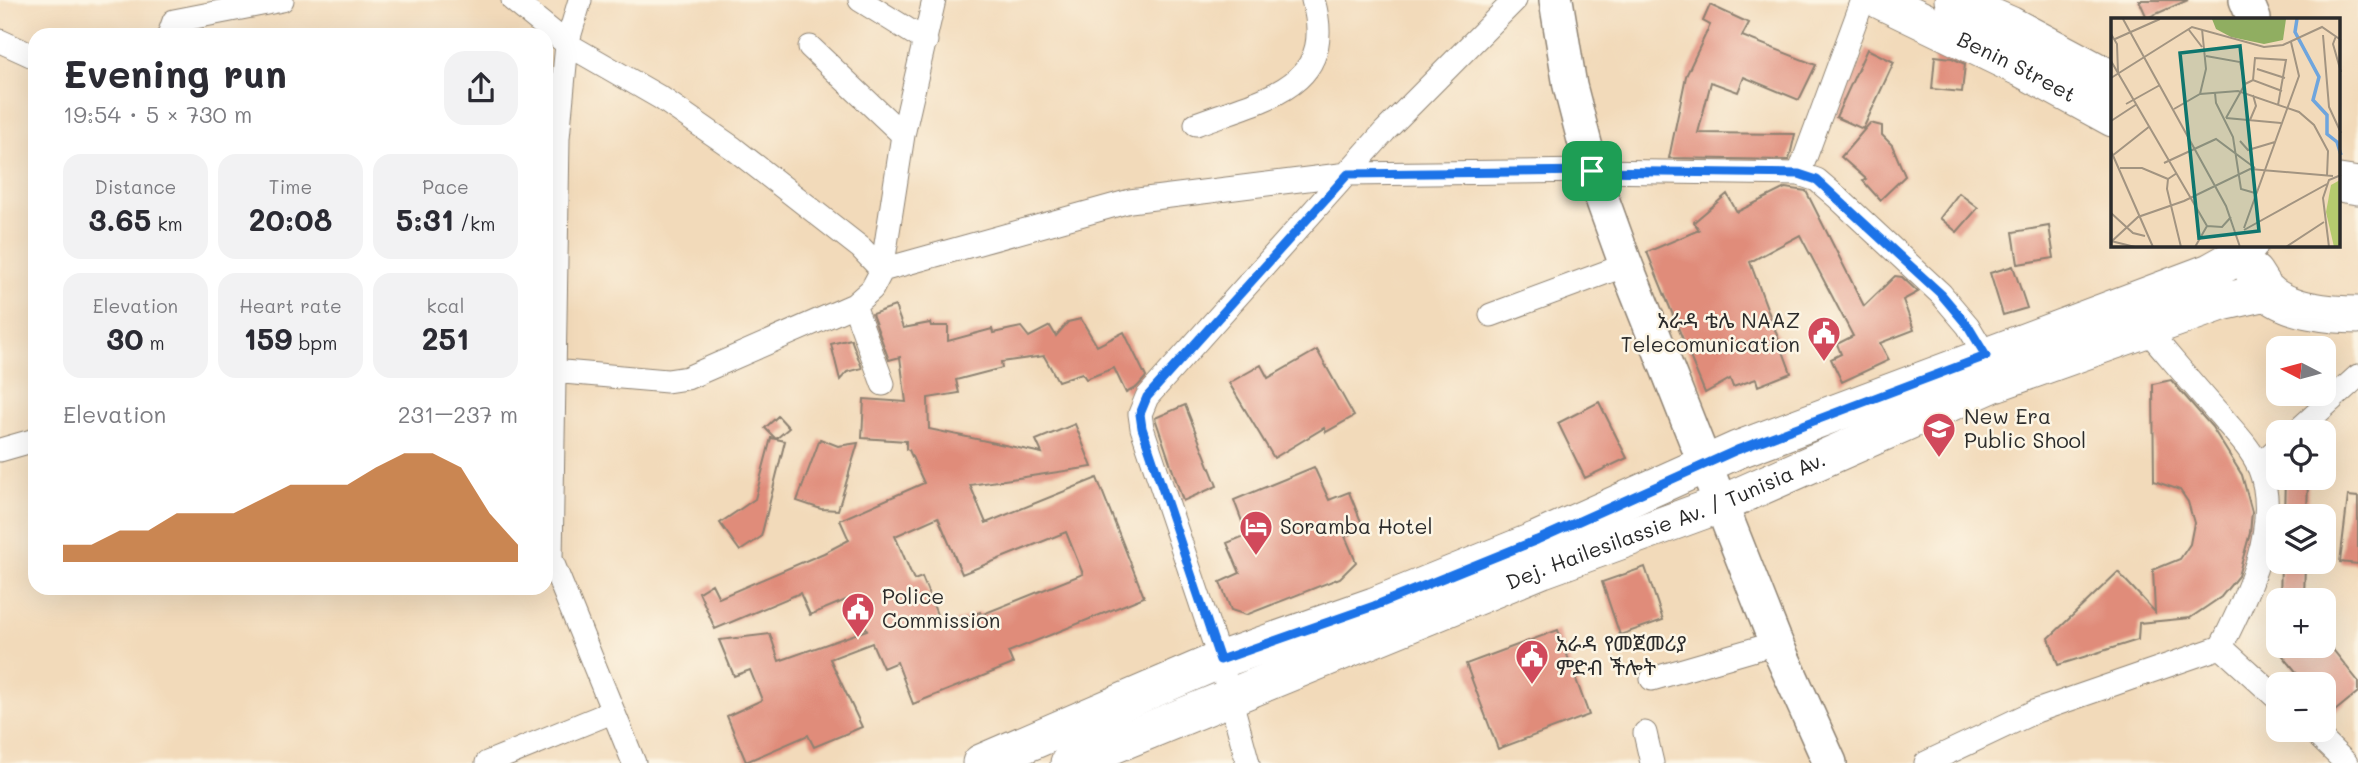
<!DOCTYPE html>
<html lang="en">
<head>
<meta charset="utf-8">
<style>
  :root { --surface:#fff; --page:#f2f2f3; --text:#2b2b33; --muted:#7c7c81; --accent:#b45309 }
  body { margin:0; font-family:Mali,"Noto Sans Ethiopic",sans-serif; background:var(--page); color:var(--text); height:100vh; display:flex; flex-direction:column; font-size:26px; white-space:nowrap }
  * { box-sizing:border-box; margin:0 }
  p { font-size:23px; color:var(--muted) }
  .icon { flex:none; width:38px; height:38px; fill:none; stroke:currentColor; stroke-width:2; stroke-linecap:round; stroke-linejoin:round }
  .map { position:relative; flex:1; overflow:hidden }
  .drawer { position:absolute; left:28px; top:28px; width:525px; height:567px; display:flex; flex-direction:column; background:var(--surface); border-radius:21px; box-shadow:0 7px 28px #0002 }
  .drawer>* { flex:none }
  .needle { width:46px; rotate:276deg }
  .controls { position:absolute; left:2266px; top:336px; display:grid; gap:14px }
  .controls a { display:grid; place-items:center; width:70px; height:70px; border-radius:14px; background:var(--surface); box-shadow:0 7px 28px #0002; font-size:35px }
  .pin { position:absolute; display:grid; place-items:center; width:60px; height:60px; color:#fff; margin:-30px; border-radius:14px; box-shadow:0 4px 10px #0006 }
  .round { display:grid; place-items:center; flex:none; width:74px; height:74px; border-radius:21px; background:var(--page) }
  .headline { display:flex; align-items:center; justify-content:space-between; height:119px; padding:0 35px }
  h1 { font-size:38px; font-weight:800; line-height:52px }
  .stats { display:grid; grid-template-columns:repeat(3,1fr); gap:10px; height:119px; padding:7px 35px }
  .stats div { display:grid; align-content:center; border-radius:18px; background:var(--page); text-align:center }
  .stats b { font-size:30px; font-weight:800 }
  .stats small { font-size:19px; font-weight:400 }
  .stats p { font-size:19px }
  .chart { height:196px; padding:14px 35px }
  .chart p { display:flex; justify-content:space-between }
  .chart svg { width:100%; height:126px; margin-top:7px; fill:var(--accent); opacity:.7 }
  .map>svg:first-child { display:block }
</style>
</head>
<body>
<div class="map">
<svg width="2358" height="763" viewBox="0 0 2358 763">
  <rect width="100%" height="100%" fill="#fcf5e5"/>
  <filter id="ink" filterUnits="userSpaceOnUse"><feTurbulence type="fractalNoise" baseFrequency=".0143" numOctaves="2"/><feDisplacementMap in="SourceGraphic" scale="14" xChannelSelector="R" yChannelSelector="G"/><feConvolveMatrix kernelMatrix="1 2 1 2 8 2 1 2 1" color-interpolation-filters="sRGB"/></filter>
  <filter id="wash" filterUnits="userSpaceOnUse"><feTurbulence type="fractalNoise" baseFrequency=".00686" numOctaves="4" result="noise"/><feDisplacementMap in="SourceGraphic" scale="28" xChannelSelector="R" yChannelSelector="G"/><feGaussianBlur stdDeviation="1.57" result="paint"/><feColorMatrix in="noise" values="0 0 0 0 0 0 0 0 0 0 0 0 0 0 0 0 0 1.4 0 .05"/><feComposite in="paint" operator="in"/></filter>
  <g filter="url(#wash)">
    <rect width="100%" height="100%" fill="#f2daba"/>
    <g id="blocks">
      <path fill="#e08c7a" fill-rule="evenodd" d="M2139 0H2188L2147 18Z
        M1710 5 1749 23 1742 36 1816 65 1799 100 1744 77 1738 92 1711 82 1698 133 1795 134 1789 160 1669 158 1686 76 1710 25 1703 21Z
        M1867 49 1894 62 1863 129 1836 117Z
        M1935 56 1952 58 1965 64 1962 92 1932 89Z
        M1870 123 1882 126V135L1892 145 1905 176 1880 200 1863 181 1866 179 1841 157Z
        M1785 188 1806 191 1864 306 1895 276 1902 277 1918 292 1903 300 1914 330 1880 343 1889 360 1842 382 1831 359 1841 354 1837 344 1853 336 1800 235 1750 262 1791 373 1758 386 1756 379 1733 387 1730 379 1705 393 1647 252 1699 230 1694 222 1727 194 1737 212Z
        M1959 193 1978 208 1957 232 1940 218Z
        M2049 226 2054 258 2018 264 2013 232Z
        M2013 266 2027 308 2003 315 1990 273Z
        M895 306 903 328 930 323 931 326H948V341L992 329 993 333 1021 327 1029 337 1050 326 1056 336 1068 322 1081 319 1097 346 1124 332 1146 377 1137 387 1126 393 1114 368 1086 379 1082 373 1058 381 1044 356 1001 362 1002 368 956 380 959 393 928 398 929 429 1042 453 1036 440 1075 424 1092 467 970 485 986 523 1097 478 1144 597 1008 652 1013 664 913 704 897 662 883 668 872 643 830 659 862 727 814 747 808 735 746 762 727 716 762 700 750 670 734 676 719 640 770 634 779 661 867 630 853 597 810 615 800 593 715 629 699 592 712 584 719 598 824 553 849 540 840 520 924 483 909 450 906 449V441L862 438 864 399 906 402 900 357 889 360 872 314ZM938 517 962 574 1066 532 1083 574 981 615 980 612 942 627 922 577 914 580 895 536Z
        M851 339 862 368 847 372 840 380 831 344Z
        M1317 350 1354 416 1326 432 1324 428 1274 458 1229 383 1261 365 1268 378Z
        M2171 380 2212 427 2242 475 2252 512 2250 533 2238 576 2221 597 2190 618 2139 623 2138 640 2058 665 2049 638 2118 572 2155 612 2153 570 2180 559 2190 544 2194 523 2188 502 2180 490 2154 481 2153 384Z
        M1599 402 1627 458 1585 478 1558 423Z
        M1185 405 1217 486 1183 501 1155 418Z
        M778 416 789 428 776 439 785 441 761 537 740 551 720 523 755 499 771 438 776 439 765 428Z
        M820 439 838 446 858 443 838 510 821 509 797 501Z
        M1314 467 1329 500 1349 492 1364 529 1345 536 1356 562 1340 578 1246 615 1231 610 1220 582 1240 573 1227 543 1247 535 1234 500Z
        M2285 478H2308L2307 516H2284Z
        M2348 496 2358 497V564L2340 562Z
        M2281 562H2305L2304 600H2280Z
        M1645 567 1663 620 1620 635 1602 582Z
        M1558 630 1589 715 1498 749 1466 664Z
        M2275 646H2330L2358 681V692L2324 720V684H2306Z"/>
    </g>
  </g>
  <g filter="url(#ink)">
    <use href="#blocks" fill-opacity="0" stroke="#8e8272" stroke-width="2"/>
    <g fill="none" stroke-linecap="round" stroke-linejoin="round">
      <defs>
        <path id="street" d="M513 0 567 44 661 98 733 148 861 248 882 270
          M580 0 567 44 558 138 551 559 634 763
          M860 0 926 41
          M169 35 174 21 282 0
          M0 41 35 57
          M810 47 903 135
          M1196 124C1261 99 1339 89 1313 0
          M1799 174 1817 180 1838 198 1941 294 1968 326 1986 356
          M882 270 1130 201 1348 174 1592 171 1799 174 1863 0
          M854 305 883 384
          M1491 315 1626 265
          M552 371 667 381 687 378 854 305 872 289 882 270 903 135 934 0
          M2296 432 2358 376
          M0 450 35 440
          M2258 466 2278 448
          M2221 647 2278 699
          M1652 679 1776 643
          M2312 730 2346 763
          M1645 733 1652 763
          M487 763 612 712
          M1248 763 1220 660 1142 428 1140 414 1147 397 1385 131 1515 0
          M1926 763 2036 711 2221 647C2247 596 2282 524 2259 467 2251 448 2233 431 2220 415 2195 387 2171 358 2146 329"/>
        <path id="secondary" d="M1556 0 1570 86 1592 171 1626 265 1776 643 1830 763
          M2246 0 2254 19"/>
        <g id="primary">
          <path id="s1" d="M1880 0 2021 68 2113 118"/>
          <path d="M1953 0 2010 25 2113 80"/>
          <path d="M2339 183 2358 186"/>
          <path d="M2254 273C2258 279 2262 287 2267 291 2287 311 2332 315 2358 315"/>
          <path d="M981 763 1220 660 1374 606 1537 540 1737 450 2210 272 2237 257 2249 245"/>
          <path id="s2" d="M1069 763 1543 569 1721 504 1992 384 2222 302 2267 292"/>
        </g>
      </defs>
      <use href="#street" stroke="#8e8272" stroke-width="25"/>
      <use href="#secondary" stroke="#8e8272" stroke-width="36"/>
      <use href="#primary" stroke="#8e8272" stroke-width="39"/>
      <use href="#street" stroke="#fff" stroke-width="23"/>
      <use href="#secondary" stroke="#fff" stroke-width="33"/>
      <use href="#primary" stroke="#fff" stroke-width="37"/>
    </g>
  </g>
  <g fill="none" stroke-linecap="round" stroke-linejoin="round" filter="url(#ink)">
    <defs>
      <path id="route" d="M1592 171 1799 174 1817 180 1941 294 1968 326 1986 356 1737 450 1537 540 1374 606 1220 660 1142 428 1140 414 1147 397 1348 174Z"/>
    </defs>
    <use href="#route" stroke="#fff" stroke-width="14"/>
    <use href="#route" stroke="#1a73e8" stroke-width="9"/>
  </g>
  <defs>
    <symbol id="civic-pin" viewBox="-11 -11 22 30"><path d="M0 17L-7.5 6A9.5 9.5 0 1 1 7.5 6Z" fill="#d1495b" stroke="#fcf5e5"/><path d="M-.6-6.5H3V-4.5H.6V-3L4-1V1h2V6H-6V1h2V-1L-.6-3ZM-1.2 2.5V6h2.4V2.5Z" fill="#fff"/></symbol>
    <symbol id="school-pin" viewBox="-11 -11 22 30"><path d="M0 17L-7.5 6A9.5 9.5 0 1 1 7.5 6Z" fill="#d1495b" stroke="#fcf5e5"/><path d="M0-5L7-2L0 1L-7-2ZM-4 1L0 2.5L4 1V4Q0 6-4 4Z" fill="#fff"/></symbol>
    <symbol id="hotel-pin" viewBox="-11 -11 22 30"><path d="M0 17L-7.5 6A9.5 9.5 0 1 1 7.5 6Z" fill="#d1495b" stroke="#fcf5e5"/><path d="M-6-4.5h1.5V1H6V5H4.5V3h-9V5H-6ZM-4 0a1.8 1.8 0 1 1 3.6 0ZM.5 0V-2.5h3Q6-2.5 6 0Z" fill="#fff"/></symbol>
  </defs>
  <g fill-rule="evenodd">
    <use href="#civic-pin" x="1805" y="314" width="38" height="52"/>
    <use href="#school-pin" x="1920" y="410" width="38" height="52"/>
    <use href="#hotel-pin" x="1237" y="508" width="38" height="52"/>
    <use href="#civic-pin" x="839" y="590" width="38" height="52"/>
    <use href="#civic-pin" x="1513" y="637" width="38" height="52"/>
  </g>
  <g text-anchor="middle" stroke-width="5" stroke-linejoin="round" paint-order="stroke">
    <g font-size="21" fill="#2b2b2b" stroke="#fcf5e5">
      <text dy="7" stroke="none"><textPath href="#s1" startOffset="152">Benin Street</textPath></text>
      <text dy="7" stroke="none"><textPath href="#s2" startOffset="644">Dej. Hailesilassie Av. / Tunisia Av.</textPath></text>
    </g>
    <g font-size="21" fill="#2b2b2b" stroke="#fcf5e5" text-anchor="start">
      <text x="1800" y="328" text-anchor="end">አራዳ ቴሌ NAAZ<tspan x="1800" dy="24">Telecomunication</tspan></text>
      <text x="1964" y="424">New Era<tspan x="1964" dy="24">Public Shool</tspan></text>
      <text x="1280" y="534">Soramba Hotel</text>
      <text x="882" y="604">Police<tspan x="882" dy="24">Commission</tspan></text>
      <text x="1556" y="651">አራዳ የመጀመሪያ<tspan x="1556" dy="24">ምድብ ችሎት</tspan></text>
    </g>
  </g>
  <g transform="translate(2111 18)">
    <rect width="229" height="229" fill="#f2daba"/>
    <path d="M101 1H175L172 22 153 26 120 19 105 11Z" fill="#90ae61"/>
    <path d="M229 162V229H223L215 194 220 167Z" fill="#b5ca6e"/>
    <path fill="none" stroke="#6fa5dd" stroke-width="3.5" d="M186 1 184 14 208 59 202 82 216 97V116L226 124 230 137"/>
    <path fill="none" stroke="#a29481" stroke-width="2" d="M12 1 115 188 129 229M78 12 91 29M0 16 6 26 7 54M212 17 218 89 230 115M225 18 222 26 230 54M4 21 49 1M95 38 129 44 134 66 115 100M0 43 96 208M146 51 174 60M0 60 81 9 153 29 172 27 211 9 230 22M142 62 144 40 175 42 167 87M134 66 142 62 171 73M104 75 105 85 122 119 130 171 144 175M89 76 95 51 91 11M15 86 49 67M63 91 89 76 127 73 188 94 203 107 217 133 216 158M115 100 170 105M139 102 145 88 142 77M0 103 26 86M129 123 137 132 164 124M0 133 42 229M1 138 39 108M53 145 105 121 144 150M9 150H31L57 161M66 155 57 161 56 171 70 229M0 195 22 215 34 218M96 208 111 209 120 199M133 210 188 58 180 24M133 212 216 166M0 223 24 229M0 224 27 199 73 183 139 151 222 158M84 229 96 208M175 229 213 204M218 229 212 180 218 162 230 157"/>
    <path fill="#0f766e" fill-opacity="0.15" stroke="#0f766e" stroke-width="3.5" d="M129 28 148 213 88 220 69 35Z"/>
    <rect width="229" height="229" fill="none" stroke="#2b2b2b" stroke-width="3.5"/>
  </g>
</svg>
<div class="controls">
<a><svg class="needle" viewBox="-14 -14 28 28"><path d="M0-13l5 13h-10z" fill="#e53935"/><path d="M0 13l5-13h-10z" fill="#7c7c81"/></svg></a>
<a><svg class="icon" aria-label="locate" viewBox="0 0 24 24"><circle cx="12" cy="12" r="6"/><path d="M12 2v4M12 18v4M2 12h4M18 12h4"/></svg></a>
<a><svg class="icon" aria-label="layers" viewBox="0 0 24 24"><path d="M12 4l9 5-9 5-9-5zM3 14l9 5 9-5"/></svg></a>
<a>+</a>
<a>−</a>
</div>
<div class="pin" style="left:1592px;top:171px;background:#1e9e55"><svg class="icon" aria-label="arrive" viewBox="0 0 24 24"><path d="M6 21V4h12l-3 4 3 4H6"/></svg></div>
<section class="drawer">
<div class="headline"><div><h1>Evening run</h1><p>19:54 · 5 × 730 m</p></div><a class="round"><svg class="icon" aria-label="share" viewBox="0 0 24 24"><path d="M12 15V3M7 8l5-5 5 5M5 13v7h14v-7"/></svg></a></div>
<div class="stats">
<div><p>Distance</p><b>3.65<small> km</small></b></div>
<div><p>Time</p><b>20:08</b></div>
<div><p>Pace</p><b>5:31<small> /km</small></b></div>
</div>
<div class="stats">
<div><p>Elevation</p><b>30<small> m</small></b></div>
<div><p>Heart rate</p><b>159<small> bpm</small></b></div>
<div><p>kcal</p><b>251</b></div>
</div>
<div class="chart"><p><span>Elevation</span>231–237 m</p>
<svg viewBox="0 0 160 44" preserveAspectRatio="none"><path d="M0 44V38L10 38L20 33L30 33L40 27L50 27L60 27L70 22L80 17L90 17L100 17L110 11L120 6L130 6L140 11L150 27L160 38V44z"/></svg>
</div>
</section>
</div>
</body>
</html>
